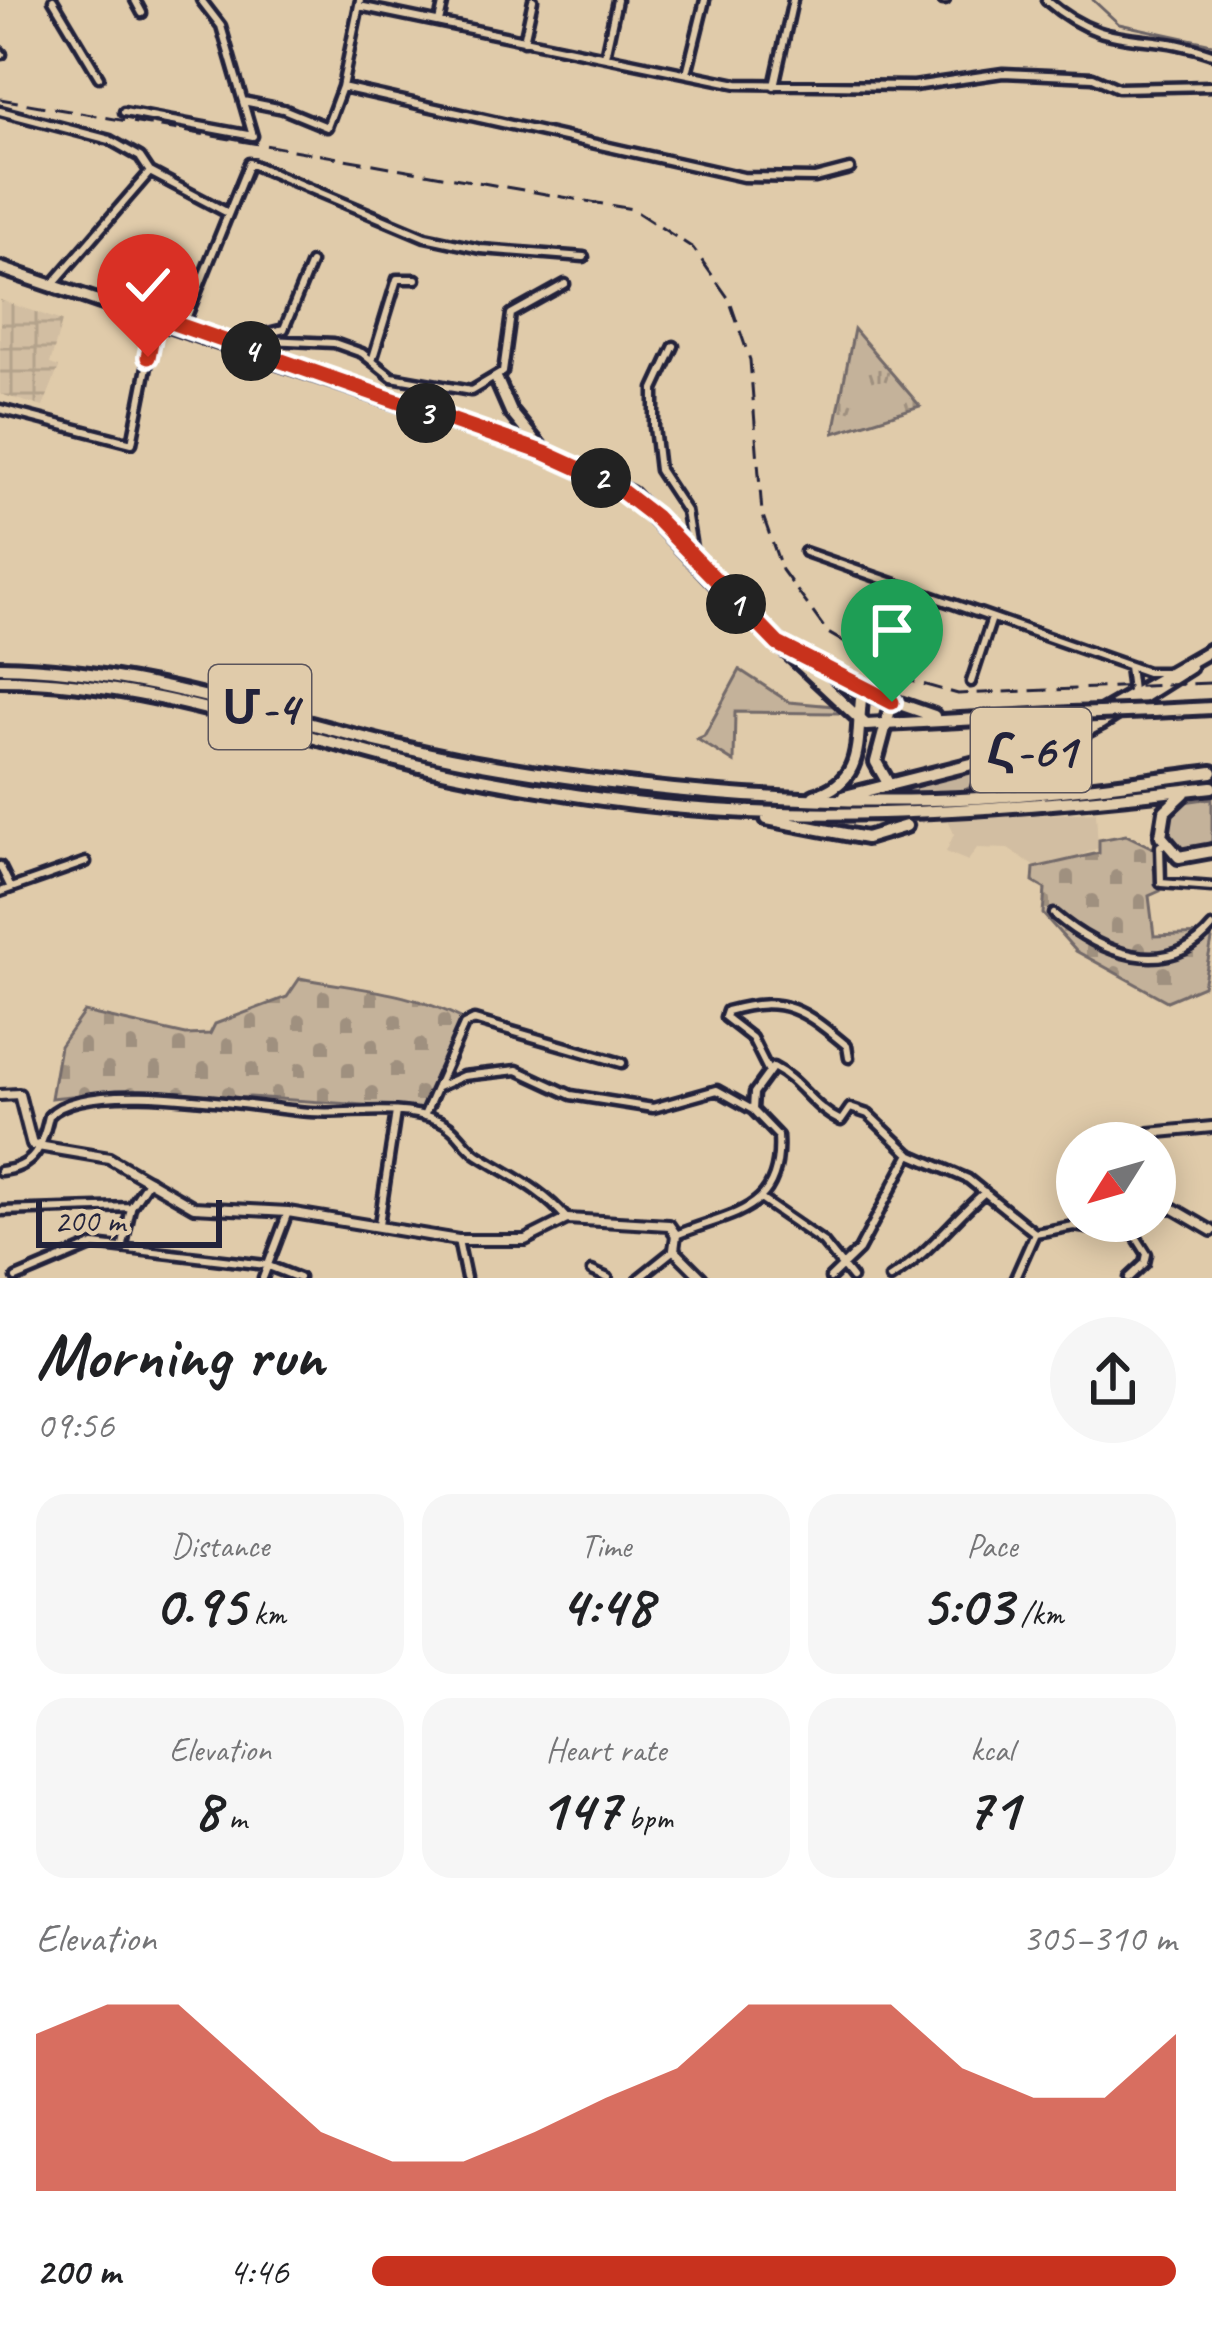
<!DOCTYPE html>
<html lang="en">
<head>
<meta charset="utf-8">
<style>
  :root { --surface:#fff; --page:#f6f6f6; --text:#202124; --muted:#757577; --accent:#c8321e }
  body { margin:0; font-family:Caveat,"Noto Sans Armenian",sans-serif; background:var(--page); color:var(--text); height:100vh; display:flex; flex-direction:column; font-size:45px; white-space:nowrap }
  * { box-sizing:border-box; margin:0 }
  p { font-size:39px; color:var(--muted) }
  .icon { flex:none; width:66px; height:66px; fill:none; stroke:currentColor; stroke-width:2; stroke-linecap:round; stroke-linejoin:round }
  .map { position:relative; height:1278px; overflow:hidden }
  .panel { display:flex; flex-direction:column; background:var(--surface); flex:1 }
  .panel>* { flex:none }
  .needle { width:78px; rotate:233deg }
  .fabs { position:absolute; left:1056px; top:1122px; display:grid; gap:24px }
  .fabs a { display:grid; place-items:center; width:120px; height:120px; border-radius:50%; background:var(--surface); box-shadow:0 6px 30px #0003; font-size:60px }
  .scale { position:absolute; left:36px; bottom:30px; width:186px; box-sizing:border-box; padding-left:12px; border:6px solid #22223b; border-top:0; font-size:33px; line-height:42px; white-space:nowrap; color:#22223b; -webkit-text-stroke:9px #e0cbaa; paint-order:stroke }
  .pin { position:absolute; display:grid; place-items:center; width:102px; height:102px; color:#fff; margin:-123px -51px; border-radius:50% 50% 50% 0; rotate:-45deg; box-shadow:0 0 12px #0007 }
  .pin .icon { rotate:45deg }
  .km { position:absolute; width:60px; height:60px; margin:-30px; border-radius:50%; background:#222; color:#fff; font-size:33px; line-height:60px; text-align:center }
  .round { display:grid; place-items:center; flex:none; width:126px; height:126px; border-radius:63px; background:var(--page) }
  .head { display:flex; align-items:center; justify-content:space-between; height:204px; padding:0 36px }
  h1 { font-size:66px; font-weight:800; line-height:90px }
  .stats { display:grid; grid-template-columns:repeat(3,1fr); gap:18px; height:204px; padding:12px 36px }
  .stats div { display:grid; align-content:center; border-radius:30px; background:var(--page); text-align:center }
  .stats b { font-size:60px; font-weight:800 }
  .stats small { font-size:33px; font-weight:400 }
  .stats p { font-size:33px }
  .chart { height:336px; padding:24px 36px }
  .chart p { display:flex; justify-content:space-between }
  .chart svg { width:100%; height:216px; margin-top:12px; fill:var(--accent); opacity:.7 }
  ul { padding:0 36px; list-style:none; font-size:39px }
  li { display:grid; grid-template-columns:192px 144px 1fr; align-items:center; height:90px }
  li i { height:30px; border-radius:15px; background:var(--accent) }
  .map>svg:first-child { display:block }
</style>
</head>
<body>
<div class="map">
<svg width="1212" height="1278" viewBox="0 0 1212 1278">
  <defs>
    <pattern id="industrial-grid" width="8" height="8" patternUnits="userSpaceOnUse" patternTransform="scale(3)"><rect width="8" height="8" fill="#d2bea2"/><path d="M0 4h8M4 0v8" fill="none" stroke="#b4a38c"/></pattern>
    <pattern id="cemetery-stones" width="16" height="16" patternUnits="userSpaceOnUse" patternTransform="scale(3)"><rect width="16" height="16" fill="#c4b29a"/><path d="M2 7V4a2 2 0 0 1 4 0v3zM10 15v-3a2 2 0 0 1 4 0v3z" fill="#9f907f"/></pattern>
    <pattern id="park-tufts" width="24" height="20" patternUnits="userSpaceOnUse" patternTransform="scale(3)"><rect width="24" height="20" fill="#c4b29a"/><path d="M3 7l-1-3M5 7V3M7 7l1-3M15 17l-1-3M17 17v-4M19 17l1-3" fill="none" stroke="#9f907f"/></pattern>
  </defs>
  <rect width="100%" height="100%" fill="#e0cbaa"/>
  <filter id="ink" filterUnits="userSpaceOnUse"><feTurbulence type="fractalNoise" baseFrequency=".00833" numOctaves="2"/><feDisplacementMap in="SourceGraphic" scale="24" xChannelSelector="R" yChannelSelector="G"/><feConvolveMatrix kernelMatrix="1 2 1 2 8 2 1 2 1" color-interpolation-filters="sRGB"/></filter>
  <g filter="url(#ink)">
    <path fill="#d2bea2" d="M1096 812 1098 848 1073 859 1035 867 1008 849 977 848 968 861 946 852 954 834 948 819Z"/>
    <path fill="url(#industrial-grid)" d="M0 300 62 321 50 364 59 367 43 407 0 394Z"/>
    <path fill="#c4b29a" stroke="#736a6a" stroke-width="3" d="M740 670 789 702 834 706 839 713 735 712 734 762 697 739 704 736Z
      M0 672 166 689 488 769 487 775 153 692 0 677Z
      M1038 752 961 792 862 795Z
      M1212 776V781C978 808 762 821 528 782L529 777 687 798 822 805Z
      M1212 798V841L1201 849 1180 848 1167 832 1171 811 1184 802Z"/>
    <path fill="url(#cemetery-stones)" stroke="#736a6a" stroke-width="3" d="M1126 835 1157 850 1154 869 1160 891 1149 896 1154 936 1207 934 1212 940 1203 986 1167 1001 1076 951 1043 914 1045 889 1033 882 1034 868 1099 853V840Z
      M300 978C361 990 406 990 463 1019L421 1109 250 1097 203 1101 133 1090 51 1098 60 1046 84 1012 186 1035 210 1034 215 1024 287 997Z"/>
    <path fill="url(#park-tufts)" stroke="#736a6a" stroke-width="3" d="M854 329 920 406 834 433Z"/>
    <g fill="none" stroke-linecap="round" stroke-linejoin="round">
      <path stroke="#6b6366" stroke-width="3" d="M1093 0 1119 24 1212 44"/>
      <path stroke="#baa994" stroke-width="10" stroke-dasharray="10 5" stroke-linecap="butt" d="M906 826 935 810"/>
      <defs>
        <path id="minor" d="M53 0 99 77
          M135 0 142 13
          M943 0H945
          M1046 0C1108 54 1145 29 1212 54
          M359 6 737 84 914 86 1003 73 1093 77 1118 88 1212 86
          M439 22 444 0
          M524 41 533 0
          M0 52 2 54
          M605 56 617 0
          M687 73 705 0
          M774 86 793 0
          M342 87 743 177 815 178 850 169
          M243 101 283 109 327 127 342 87 360 0
          M0 111 110 140 140 157 150 172 228 213
          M124 112 253 136 221 26 201 0
          M52 285 150 172
          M183 326 249 163 425 237 481 249 584 257
          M248 338 284 329 311 263
          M234 345 245 339 334 343 362 353 392 377 471 391 503 372 511 314 565 284
          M674 346 654 389V427L659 470 686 511 693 554
          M372 361 397 279H416
          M0 409 132 443 156 321
          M805 552 1147 672H1165
          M875 647 901 589
          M1129 666 1132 691
          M971 682 991 621
          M1165 845 1160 846 1161 883 1212 887
          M0 866 11 888
          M0 892 86 862
          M1054 914C1100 953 1167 981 1212 927
          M768 1070 752 1038 725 1017 727 1011C785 994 805 1011 847 1046L849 1058
          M438 1087 463 1076 517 1070 571 1095 653 1108 717 1090 753 1110
          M424 1116 464 1025 474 1020 622 1063
          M0 1171C35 1168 42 1147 49 1116 85 1075 256 1108 310 1112 353 1115 395 1104 438 1120 457 1127 463 1145 478 1155 511 1176 541 1188 567 1219
          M762 1200 823 1242 852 1278
          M0 1211 131 1207 149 1180
          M379 1224 396 1112
          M676 1235C731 1212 783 1214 778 1136L753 1110 754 1093 773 1067C801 1081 811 1107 841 1121L850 1108 868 1114 910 1154
          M458 1240 466 1278
          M123 1245 131 1208
          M592 1271 608 1278
          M16 1278 94 1245 266 1265 299 1278
          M263 1278 288 1212
          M639 1278 674 1250
          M830 1278 859 1250 910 1154 968 1179 1035 1233 1074 1226 1135 1235 1147 1254 1145 1263 1129 1278
          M890 1278C929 1254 951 1221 985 1192
          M1015 1278 1035 1233"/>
        <path id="tertiary" d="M0 1095 19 1094 32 1145 109 1158 194 1207 288 1212 458 1240H525L567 1219 669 1225 676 1235 674 1250 702 1278
          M1125 1143 1149 1133 1212 1127
          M1155 1198 1212 1231"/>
        <path id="primary" d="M0 268 545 453 631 494 730 598 866 725 1072 714
          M497 380 511 412 543 451
          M808 662 862 691 934 716
          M1153 711 1212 708"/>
        <path id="trunk" d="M0 667C164 669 312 733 471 762 624 789 776 804 932 800 1025 798 1119 784 1212 772
          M0 680C136 680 269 727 400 761 449 774 501 783 551 791 771 830 992 812 1212 787
          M889 785 876 762 892 702
          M979 787 1101 723 1190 667
          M1184 793 1165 811 1161 836 1179 857 1212 851
          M814 796C868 780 855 738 862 691
          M845 796 1043 746 1211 650
          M767 819 866 838 906 826"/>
      </defs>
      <use href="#minor" stroke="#22223b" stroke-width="15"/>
      <use href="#tertiary" stroke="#22223b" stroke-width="16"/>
      <use href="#primary" stroke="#22223b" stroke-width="20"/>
      <use href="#trunk" stroke="#22223b" stroke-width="20"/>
      <use href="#minor" stroke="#e0cbaa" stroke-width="6"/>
      <use href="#tertiary" stroke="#e0cbaa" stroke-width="8"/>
      <use href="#primary" stroke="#e0cbaa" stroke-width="10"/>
      <use href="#trunk" stroke="#e0cbaa" stroke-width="10"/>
      <path stroke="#22223b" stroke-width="3" stroke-dasharray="18 9" stroke-linecap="butt" d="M0 99 632 209 693 248 729 299 750 360 762 513 782 570 828 633 911 681 958 694 1212 683"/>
      <defs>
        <path id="primary-bridge" d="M1072 714 1153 711"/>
      </defs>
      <use href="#primary-bridge" stroke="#22223b" stroke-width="20" stroke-linecap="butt"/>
      <use href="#primary-bridge" stroke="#e0cbaa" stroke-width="10"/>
    </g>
  </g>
  <g fill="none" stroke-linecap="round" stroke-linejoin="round" filter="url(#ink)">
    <defs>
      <path id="route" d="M148 357 156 317 545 453 611 483 655 517 778 644 892 702"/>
    </defs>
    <use href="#route" stroke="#fff" stroke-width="24"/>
    <use href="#route" stroke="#c8321e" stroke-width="15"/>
  </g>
  <g text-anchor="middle" stroke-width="12" stroke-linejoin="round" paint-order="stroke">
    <g fill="#e0cbaa" stroke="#5b555c" stroke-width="3">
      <rect x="209" y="665" width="102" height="84" rx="9"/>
      <rect x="971" y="708" width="120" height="84" rx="9"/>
    </g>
    <g font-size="48" font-weight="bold" fill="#22223b">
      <text x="260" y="724">Մ-4</text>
      <text x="1031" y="767">Հ-61</text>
    </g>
  </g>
</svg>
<div class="fabs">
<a><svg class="needle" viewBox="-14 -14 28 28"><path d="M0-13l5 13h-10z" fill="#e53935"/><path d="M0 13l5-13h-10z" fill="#757577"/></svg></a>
</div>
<div class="scale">200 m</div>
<div class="pin" style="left:892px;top:702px;background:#1e9e55"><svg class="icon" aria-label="arrive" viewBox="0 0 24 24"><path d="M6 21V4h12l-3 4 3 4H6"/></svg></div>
<div class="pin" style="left:148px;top:357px;background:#d93025"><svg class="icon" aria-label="check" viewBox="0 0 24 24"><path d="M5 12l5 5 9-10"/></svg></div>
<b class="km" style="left:736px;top:604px">1</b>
<b class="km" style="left:601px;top:478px">2</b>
<b class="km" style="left:426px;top:413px">3</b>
<b class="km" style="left:251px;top:351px">4</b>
</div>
<section class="panel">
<div class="head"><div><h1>Morning run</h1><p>09:56</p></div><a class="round"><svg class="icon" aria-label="share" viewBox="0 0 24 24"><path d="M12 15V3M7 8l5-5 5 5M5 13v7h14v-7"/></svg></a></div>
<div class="stats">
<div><p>Distance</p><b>0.95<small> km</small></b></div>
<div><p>Time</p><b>4:48</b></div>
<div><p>Pace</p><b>5:03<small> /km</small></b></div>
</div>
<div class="stats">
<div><p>Elevation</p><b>8<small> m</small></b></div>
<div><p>Heart rate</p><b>147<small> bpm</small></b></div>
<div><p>kcal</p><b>71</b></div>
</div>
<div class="chart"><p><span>Elevation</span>305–310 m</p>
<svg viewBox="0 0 160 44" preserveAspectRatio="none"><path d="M0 44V12L10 6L20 6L30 19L40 32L50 38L60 38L70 32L80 25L90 19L100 6L110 6L120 6L130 19L140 25L150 25L160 12V44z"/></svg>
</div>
<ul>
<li><b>200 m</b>4:46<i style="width:100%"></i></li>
</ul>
</section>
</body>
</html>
